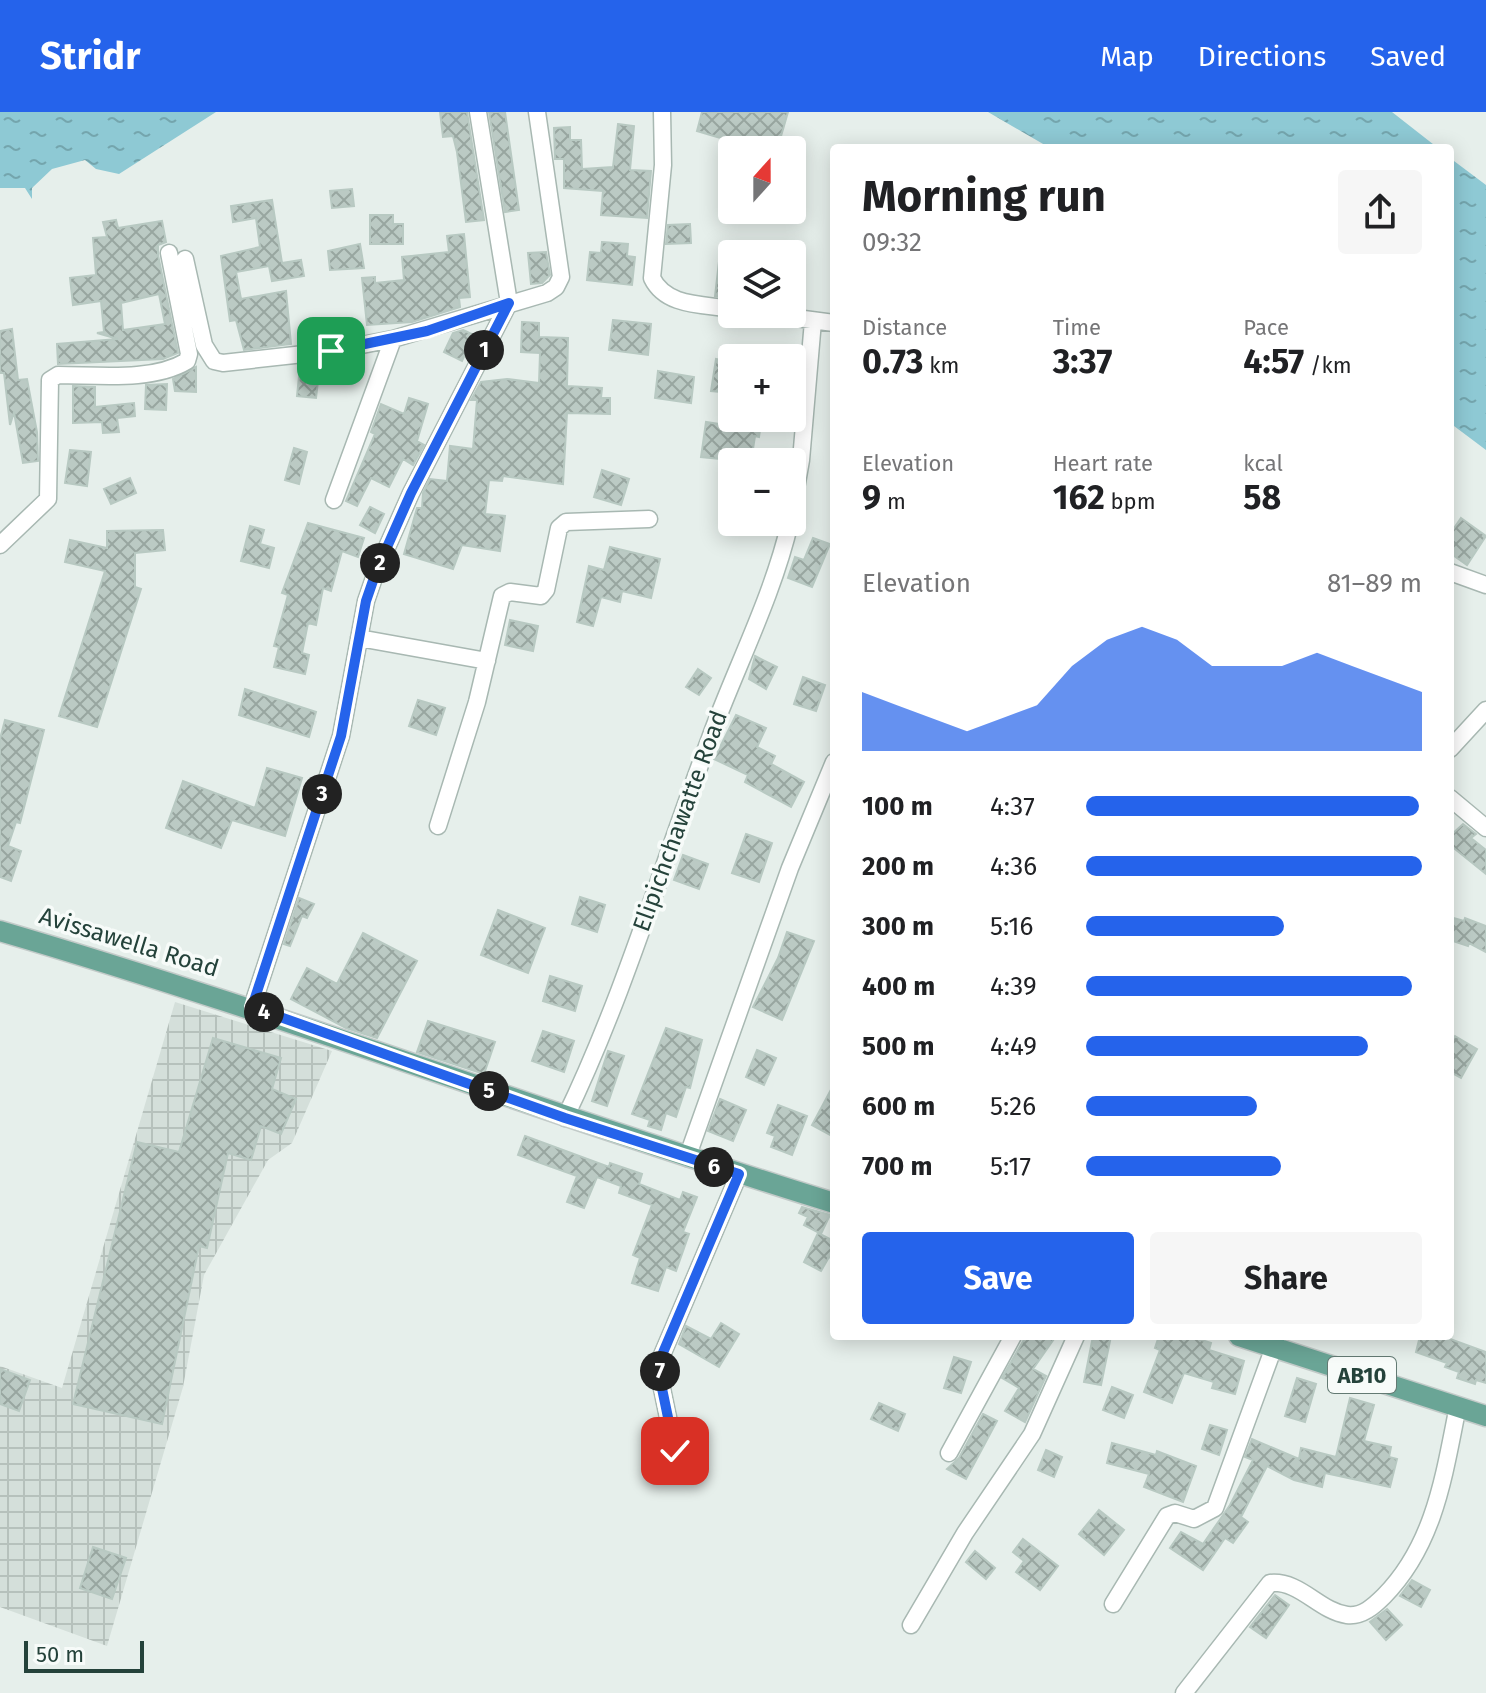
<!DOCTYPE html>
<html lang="en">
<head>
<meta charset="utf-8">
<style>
  :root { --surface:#fff; --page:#f6f6f6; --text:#202124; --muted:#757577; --accent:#2563eb }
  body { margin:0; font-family:"Fira Sans",sans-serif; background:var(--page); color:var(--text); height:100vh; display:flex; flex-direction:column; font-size:30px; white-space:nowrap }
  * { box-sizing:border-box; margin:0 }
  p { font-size:26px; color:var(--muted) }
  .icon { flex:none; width:44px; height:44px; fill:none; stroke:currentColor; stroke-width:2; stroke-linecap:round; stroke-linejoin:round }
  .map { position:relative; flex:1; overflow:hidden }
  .details { position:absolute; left:830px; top:32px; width:624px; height:1196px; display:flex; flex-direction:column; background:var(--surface); border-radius:8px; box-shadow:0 4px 20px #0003 }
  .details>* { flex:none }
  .needle { width:52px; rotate:21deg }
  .controls { position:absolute; left:718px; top:24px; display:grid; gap:16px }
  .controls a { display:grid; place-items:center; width:88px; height:88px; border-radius:8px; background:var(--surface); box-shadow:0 4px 20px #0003; font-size:40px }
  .scale { position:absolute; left:24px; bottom:20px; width:120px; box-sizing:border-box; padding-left:8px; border:4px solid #24423a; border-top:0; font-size:22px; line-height:28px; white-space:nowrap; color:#24423a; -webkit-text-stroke:6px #f7fbf9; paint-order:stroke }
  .pin { position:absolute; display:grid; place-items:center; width:68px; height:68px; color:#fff; margin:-34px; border-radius:16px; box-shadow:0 4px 12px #0006 }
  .km { position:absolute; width:40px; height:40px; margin:-20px; border-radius:50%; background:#222; color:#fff; font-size:22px; line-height:40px; text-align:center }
  .round { display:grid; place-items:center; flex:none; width:84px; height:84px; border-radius:8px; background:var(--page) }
  .overview { display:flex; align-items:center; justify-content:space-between; height:136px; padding:0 32px }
  h1 { font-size:44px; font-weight:700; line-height:60px }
  .metrics { display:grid; grid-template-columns:repeat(3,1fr); gap:12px; height:136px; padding:8px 32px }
  .metrics div { display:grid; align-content:center }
  .metrics b { font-size:34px; font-weight:700 }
  .metrics small { font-size:22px; font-weight:400 }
  .metrics p { font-size:22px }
  .chart { height:224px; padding:16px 32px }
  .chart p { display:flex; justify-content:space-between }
  .chart svg { width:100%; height:144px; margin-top:8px; fill:var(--accent); opacity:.7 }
  .action { display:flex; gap:16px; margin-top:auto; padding:16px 32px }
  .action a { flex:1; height:92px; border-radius:8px; background:var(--accent); color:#fff; font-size:32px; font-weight:700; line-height:92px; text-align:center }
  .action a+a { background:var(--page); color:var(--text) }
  ul { padding:0 32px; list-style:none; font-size:26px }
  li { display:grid; grid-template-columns:128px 96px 1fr; align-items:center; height:60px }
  li i { height:20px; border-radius:10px; background:var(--accent) }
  header { display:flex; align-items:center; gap:48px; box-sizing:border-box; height:112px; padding:0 40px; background:var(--accent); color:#fff }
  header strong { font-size:38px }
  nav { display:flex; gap:44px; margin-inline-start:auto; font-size:28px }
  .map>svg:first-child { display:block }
</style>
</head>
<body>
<header>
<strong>Stridr</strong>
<nav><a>Map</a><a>Directions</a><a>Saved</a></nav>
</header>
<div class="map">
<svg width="1486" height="1581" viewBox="0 0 1486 1581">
  <defs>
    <pattern id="industrial-grid" width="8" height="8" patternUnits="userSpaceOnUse" patternTransform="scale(2)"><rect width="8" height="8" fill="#d4dfda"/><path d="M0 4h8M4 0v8" fill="none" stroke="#b6c1bc"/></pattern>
    <pattern id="water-ripples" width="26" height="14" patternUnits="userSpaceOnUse" patternTransform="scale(2)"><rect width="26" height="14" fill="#8ec9d4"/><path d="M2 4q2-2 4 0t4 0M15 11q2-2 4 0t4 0" fill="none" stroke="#74a5ad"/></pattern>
    <pattern id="building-cross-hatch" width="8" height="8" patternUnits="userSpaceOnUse" patternTransform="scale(2)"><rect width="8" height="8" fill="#bbcac4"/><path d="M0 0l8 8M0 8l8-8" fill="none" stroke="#98a6a0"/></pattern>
  </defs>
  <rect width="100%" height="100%" fill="#e6efeb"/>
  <path fill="url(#industrial-grid)" d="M175 890 332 939 292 1031 268 1048 204 1163 183 1275 107 1534 0 1495V1254L62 1276Z"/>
  <path fill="url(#water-ripples)" d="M0 0H216L119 62 96 57 85 48 52 57 32 76V87L25 76H0Z
    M988 0H1392L1438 36H1050Z
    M1450 46 1486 73V338L1450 311Z"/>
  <path fill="url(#building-cross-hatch)" stroke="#b8c9c2" stroke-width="2" fill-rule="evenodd" d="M440 0H467L484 108 466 110 457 40 453 24 443 25Z
    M489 0H505L519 98 505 100Z
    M702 0H788L777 38H750L751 35 697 19Z
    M618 12 634 14 630 58 651 59 647 106 601 103 603 79 564 76V47H555L554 16 570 15V28H581L582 57 613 55Z
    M352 77 354 94 332 96 330 79Z
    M272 88 282 151 301 148 304 164 272 169 269 154 236 160 241 187 286 179 291 232 244 238 236 208 230 209 221 144 260 135 256 106 233 110 231 94Z
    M370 103H393V112H403V132H370Z
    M116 108 118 116 162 109 166 130 158 133V143L178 241 163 247 58 252 57 232 118 227 97 221 104 220 101 189 73 193 70 166 96 163 93 126 107 125 103 110ZM159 182 165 212 123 218 121 191Z
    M690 112 691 131 666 132 668 113Z
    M464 122 470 185 459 186 460 195 412 210 367 213 362 166 375 165V171L404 168 402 145 449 140 447 124Z
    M602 130 628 132 627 144 635 145 632 173 587 168 590 140 601 141Z
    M360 132 364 156 330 158 328 139Z
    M546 140 550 163 542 171 531 172 528 141Z
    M720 141 732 143V186L715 184Z
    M613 208 651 212 648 243 609 238Z
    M522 210 539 211V225L568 226 567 274 602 276 601 286H610V302L567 301 563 372 503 364 502 369 489 368 485 402 505 404 500 439 462 433 453 457 404 442 417 396H422L423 381 430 367 447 369 450 334 473 337 477 288H471L481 270 507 267 539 271 540 241 521 240Z
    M12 217 18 268 27 267 37 320 38 349 23 351 14 300 10 313 4 261H0V219Z
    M463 218 474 223 462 249 444 240 453 221Z
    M716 247 732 250V281L711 279Z
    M320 253 316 286 297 284 300 254Z
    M196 255V280L175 279 173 267Z
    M658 259 694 265 691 291 655 286Z
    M167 272 166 298 145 297 146 273Z
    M73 274 95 275V295L134 291 135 304 117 306 119 320 103 321 102 310 73 311Z
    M409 286 428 292 417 329 424 333 413 353 403 347 389 375 371 366 357 394 346 389 375 322 371 320 381 292 404 302Z
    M737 306H751V310L761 311 759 325 755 324 751 350 701 345 706 310 732 314 733 307Z
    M294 336 307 340 299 372 285 368Z
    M70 338 91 340 87 374 65 371Z
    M602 358 629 367 621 393 594 385Z
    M130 366 136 381 111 392 104 377Z
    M370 395 384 402 375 421 360 413Z
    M1461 406 1486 424 1467 453 1450 441V422Z
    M308 411 364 426 358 445 342 439 331 479 323 476 316 513 308 511 302 541 309 543 305 562 274 555 279 535 274 534 288 483 282 481Z
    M250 414 264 418 260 432 274 436 269 456 241 449Z
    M163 418 165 438 135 441V475L141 477 97 615 59 604 105 459 65 450 70 428 107 436V419Z
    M813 426 830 432 812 475 788 466 795 445 804 448Z
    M610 435 660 447 651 486 622 479 620 490 601 485 593 514 577 510 589 454 604 458Z
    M510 508 538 514 533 539 505 533Z
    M755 544 777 555 766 577 749 567Z
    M698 557 711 566 699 583 686 575Z
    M803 565 825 573 816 599 794 592Z
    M245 577 316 600 309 625 239 603Z
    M418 588 445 596 436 623 409 614Z
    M736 603 766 616 757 635 775 644 771 652 804 670 791 695 745 670 748 663 714 647Z
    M5 608 44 618 20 711 16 710 8 734 21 739 11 769 0 765V627Z
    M267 656 302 666 285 724 232 708 221 736 166 716 183 669 255 696Z
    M1463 712 1476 722 1471 726 1486 738V762L1450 733V724Z
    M746 722 772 731 759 770 732 761Z
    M683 743 708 752 699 777 674 768Z
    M580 785 605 793 597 820 572 812Z
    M299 786 314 792 307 806 302 804 290 834 284 832Z
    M498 798 545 816 528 861 481 843Z
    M1450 805 1464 809 1465 806 1486 814V840L1469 831 1468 834 1450 828Z
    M787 820 814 829 782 908 753 895 778 846Z
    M363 821 417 849 377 926 346 916 291 887 307 856 337 872Z
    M550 864 582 874 575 899 543 889Z
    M428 909 495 930 484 962 417 940Z
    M666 916 702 928 690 976 686 975 676 1005 666 1001 661 1018 648 1014 650 1008 632 1002Z
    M543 919 574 929 564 960 532 949Z
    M1455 924 1477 937 1461 966 1450 960V932Z
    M213 926 281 946 272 977 296 987 281 1022 261 1014 251 1048 228 1041 207 1136 199 1134 162 1312 73 1292 137 1030 179 1040Z
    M757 938 776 946 764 973 746 965Z
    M608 939 624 944 607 994 592 989Z
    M834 972V1025L812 1013Z
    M720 987 746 998 733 1029 708 1019Z
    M778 993 807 1004 792 1043 771 1035 775 1024 767 1021Z
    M525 1024 609 1055 610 1051 642 1062 639 1072 680 1088 683 1080 697 1085 683 1120 689 1122 676 1159 666 1155 658 1179 632 1171 640 1146 633 1143 652 1093 619 1081 621 1074 597 1065 584 1096 567 1090 577 1064 518 1043Z
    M802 1095 830 1103 821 1122 804 1113 808 1105 799 1101Z
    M818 1121 834 1129V1147L829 1145 821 1159 804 1150Z
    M721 1211 739 1222 719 1255 679 1232 686 1214 711 1227Z
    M1026 1224H1056L1033 1257 1046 1264 1025 1310 1005 1299 1019 1276 1002 1266Z
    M1093 1224H1111L1101 1273 1084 1270Z
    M1159 1224H1189L1211 1231 1209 1238 1244 1249 1235 1282 1212 1276 1214 1270 1184 1261 1172 1291 1144 1280 1160 1238 1155 1236Z
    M1420 1224H1442L1486 1240V1271L1476 1268 1475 1272 1457 1266 1459 1260 1445 1255 1447 1251 1416 1240Z
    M954 1245 971 1250 961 1281 944 1276Z
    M0 1257 30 1268 19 1299 0 1292Z
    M1297 1266 1316 1272 1305 1310 1285 1304Z
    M1112 1275 1133 1283 1124 1306 1103 1298Z
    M1350 1286 1374 1293 1364 1329 1391 1335 1389 1345 1397 1347 1390 1375 1325 1361 1322 1375 1294 1368 1267 1354 1241 1405 1248 1410 1233 1431 1225 1426 1203 1458 1170 1436 1181 1420 1203 1432 1230 1393 1253 1348 1245 1345 1252 1327 1299 1347 1301 1336 1336 1345Z
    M879 1291 905 1302 898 1319 871 1307Z
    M983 1302 997 1309 966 1367 947 1357 959 1346Z
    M1210 1313 1227 1318 1219 1343 1202 1337Z
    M1112 1331 1156 1343 1157 1339 1196 1354 1183 1390 1144 1375 1149 1362 1107 1351Z
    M1046 1338 1062 1345 1054 1365 1038 1358Z
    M1099 1398 1124 1418 1104 1443 1079 1422Z
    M1023 1427 1058 1454 1040 1478 1016 1460 1024 1449 1013 1440Z
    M93 1435 126 1446 112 1487 80 1476Z
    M975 1439 995 1456 986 1467 966 1450Z
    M1412 1468 1430 1478 1421 1495 1400 1484Z
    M1275 1483 1289 1493 1266 1526 1250 1515Z
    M1387 1497 1402 1513 1386 1528 1370 1510Z"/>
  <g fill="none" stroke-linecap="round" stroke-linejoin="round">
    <defs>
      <path id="minor" d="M478 0 509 191
        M662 0 663 53 652 166C666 195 703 192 732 197
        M185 147 204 233 214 249 223 251 331 239 393 227 547 181 556 175 561 165 537 0
        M766 202 834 211
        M334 388 393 227
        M792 399 801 348 813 209
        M0 433 48 387 50 268 58 263C98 263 152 270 187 249L189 242 169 141
        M1450 460 1486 473
        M359 526 487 549
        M1450 637 1486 598
        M1450 686 1486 716
        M438 714 477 590 502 484 510 480 541 484 546 478 559 416 566 410 649 407
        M252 895 341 624 366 489 376 460 411 381 509 191
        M565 1006C624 884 662 753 710 626 736 555 773 484 790 410
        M687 1046 790 756 834 650
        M675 1339 660 1267 662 1243 739 1062
        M949 1341 1013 1224
        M1113 1492 1167 1404 1175 1401 1194 1407 1215 1396 1278 1224
        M911 1513 965 1421 1032 1322 1076 1224
        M1184 1581 1270 1471C1300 1468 1319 1499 1347 1503 1362 1505 1374 1494 1384 1484 1435 1432 1444 1363 1458 1294"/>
      <path id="major" d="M0 819C281 901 554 1005 834 1091
        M1239 1224 1486 1304"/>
    </defs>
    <use href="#minor" stroke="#a8b8b2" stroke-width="19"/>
    <use href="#major" stroke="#c2cac8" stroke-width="23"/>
    <use href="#minor" stroke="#fff" stroke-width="16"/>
    <use href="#major" stroke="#6aa596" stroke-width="20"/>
  </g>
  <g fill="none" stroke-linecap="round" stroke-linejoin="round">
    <defs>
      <path id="route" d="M331 239 427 219 509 191 411 381 376 460 366 489 341 624 252 895 565 1006 739 1062 662 1243 660 1267 675 1339"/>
    </defs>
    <use href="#route" stroke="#fff" stroke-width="16"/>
    <use href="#route" stroke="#2563eb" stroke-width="10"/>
  </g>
  <g text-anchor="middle" stroke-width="7" stroke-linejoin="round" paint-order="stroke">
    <rect fill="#f7fbf9" stroke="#637a73" stroke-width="2" x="1328" y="1245" width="68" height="36" rx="6"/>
    <g font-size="22" font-weight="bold" fill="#24423a">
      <text x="1362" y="1271">AB10</text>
    </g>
    <g font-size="24" fill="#24423a" stroke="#f7fbf9">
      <text transform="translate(680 709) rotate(-70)" y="8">Elipichchawatte Road</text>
      <text transform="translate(129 830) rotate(17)" y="8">Avissawella Road</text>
    </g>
  </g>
</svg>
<div class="controls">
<a><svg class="needle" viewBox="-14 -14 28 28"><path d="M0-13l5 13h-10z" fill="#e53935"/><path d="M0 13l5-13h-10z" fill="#757577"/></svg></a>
<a><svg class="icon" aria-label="layers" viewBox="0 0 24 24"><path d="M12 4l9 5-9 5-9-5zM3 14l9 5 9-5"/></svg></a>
<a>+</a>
<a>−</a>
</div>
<div class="scale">50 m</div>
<div class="pin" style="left:331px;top:239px;background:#1e9e55"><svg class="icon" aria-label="arrive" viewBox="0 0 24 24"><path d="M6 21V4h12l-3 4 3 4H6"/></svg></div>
<div class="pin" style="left:675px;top:1339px;background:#d93025"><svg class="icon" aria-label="check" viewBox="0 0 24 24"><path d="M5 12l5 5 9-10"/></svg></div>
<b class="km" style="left:484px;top:238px">1</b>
<b class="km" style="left:380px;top:451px">2</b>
<b class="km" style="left:322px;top:682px">3</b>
<b class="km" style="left:264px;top:900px">4</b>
<b class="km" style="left:489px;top:979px">5</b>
<b class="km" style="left:714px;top:1055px">6</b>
<b class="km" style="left:660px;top:1259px">7</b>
<section class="details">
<div class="overview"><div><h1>Morning run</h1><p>09:32</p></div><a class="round"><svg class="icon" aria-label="share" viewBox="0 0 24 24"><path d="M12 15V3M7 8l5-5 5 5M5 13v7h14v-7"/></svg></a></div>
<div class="metrics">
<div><p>Distance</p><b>0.73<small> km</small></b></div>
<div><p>Time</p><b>3:37</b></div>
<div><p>Pace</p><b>4:57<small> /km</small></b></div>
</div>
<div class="metrics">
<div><p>Elevation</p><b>9<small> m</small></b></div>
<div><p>Heart rate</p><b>162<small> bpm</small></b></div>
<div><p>kcal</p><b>58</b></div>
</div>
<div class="chart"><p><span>Elevation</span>81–89 m</p>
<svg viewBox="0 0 160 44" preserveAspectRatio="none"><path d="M0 44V26L10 30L20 34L30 38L40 34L50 30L60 18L70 10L80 6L90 10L100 18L110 18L120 18L130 14L140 18L150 22L160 26V44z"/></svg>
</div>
<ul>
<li><b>100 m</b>4:37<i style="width:99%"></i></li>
<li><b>200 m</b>4:36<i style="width:100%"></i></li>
<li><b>300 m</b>5:16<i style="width:59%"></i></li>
<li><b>400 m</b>4:39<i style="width:97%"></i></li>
<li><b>500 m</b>4:49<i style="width:84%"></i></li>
<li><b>600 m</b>5:26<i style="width:51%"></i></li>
<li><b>700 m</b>5:17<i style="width:58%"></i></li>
</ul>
<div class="action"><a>Save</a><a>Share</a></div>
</section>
</div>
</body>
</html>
